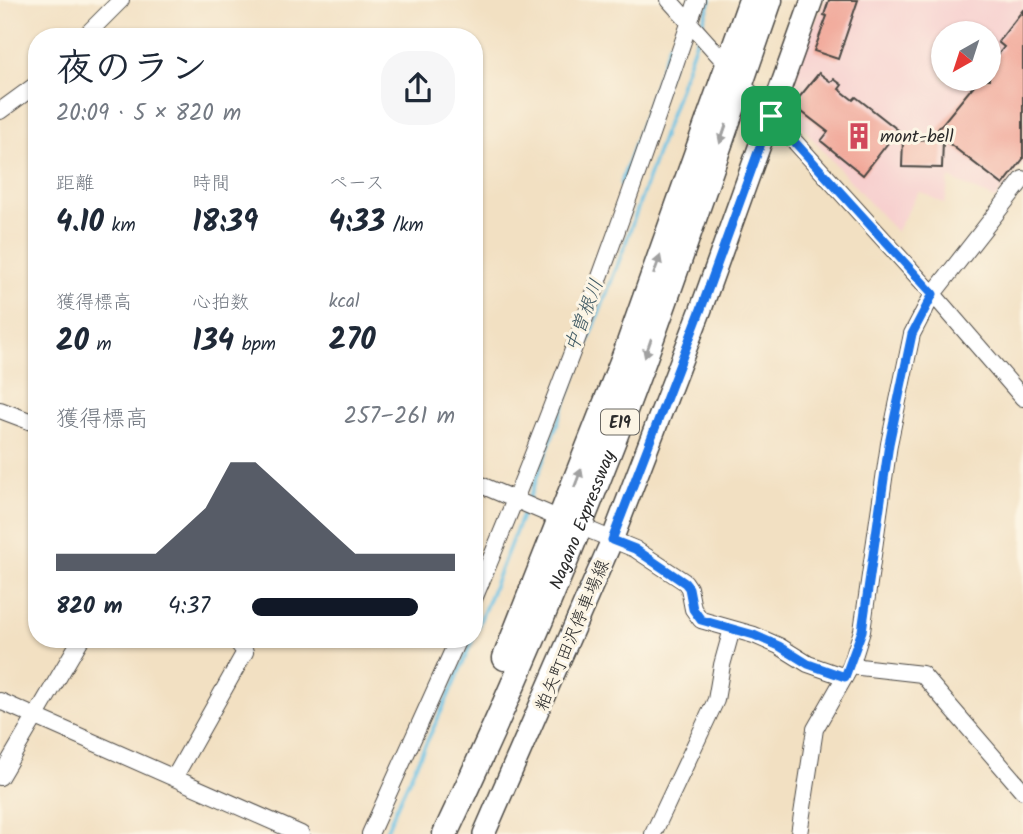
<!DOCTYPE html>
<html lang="ja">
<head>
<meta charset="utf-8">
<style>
  :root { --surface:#fff; --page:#f6f6f7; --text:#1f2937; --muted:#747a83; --accent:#111827 }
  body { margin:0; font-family:Kalam,"Klee One",sans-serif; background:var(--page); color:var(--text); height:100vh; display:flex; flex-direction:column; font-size:26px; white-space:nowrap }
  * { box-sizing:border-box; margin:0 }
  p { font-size:23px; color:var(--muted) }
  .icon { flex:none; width:38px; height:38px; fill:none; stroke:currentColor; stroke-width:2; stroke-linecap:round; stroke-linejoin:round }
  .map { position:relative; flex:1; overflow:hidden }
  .details { position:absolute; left:28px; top:28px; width:455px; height:620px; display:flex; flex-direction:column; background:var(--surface); border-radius:28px; box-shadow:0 2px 5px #0004 }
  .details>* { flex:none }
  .needle { width:46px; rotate:219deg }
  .buttons { position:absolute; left:931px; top:21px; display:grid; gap:14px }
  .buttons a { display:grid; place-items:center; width:70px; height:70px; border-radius:50%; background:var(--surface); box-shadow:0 2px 5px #0004; font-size:35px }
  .pin { position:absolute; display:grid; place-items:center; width:60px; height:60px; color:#fff; margin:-30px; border-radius:14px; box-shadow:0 4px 10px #0006 }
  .round { display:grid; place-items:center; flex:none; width:74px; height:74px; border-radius:28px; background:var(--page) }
  .headline { display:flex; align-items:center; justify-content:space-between; height:119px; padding:0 28px }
  h1 { font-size:38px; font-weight:700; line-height:52px }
  .figures { display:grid; grid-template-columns:repeat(3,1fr); gap:10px; height:119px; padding:7px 28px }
  .figures div { display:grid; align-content:center }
  .figures b { font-size:30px; font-weight:700 }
  .figures small { font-size:19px; font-weight:400 }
  .figures p { font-size:19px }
  .chart { height:196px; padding:14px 28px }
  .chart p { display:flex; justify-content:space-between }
  .chart svg { width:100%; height:126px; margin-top:7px; fill:var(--accent); opacity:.7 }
  ul { padding:0 28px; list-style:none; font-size:23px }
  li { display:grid; grid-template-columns:112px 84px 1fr; align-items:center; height:52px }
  li i { height:18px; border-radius:9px; background:var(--accent) }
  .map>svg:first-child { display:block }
</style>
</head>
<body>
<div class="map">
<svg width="1023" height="834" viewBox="0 0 1023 834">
  <rect width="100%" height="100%" fill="#fcf5e5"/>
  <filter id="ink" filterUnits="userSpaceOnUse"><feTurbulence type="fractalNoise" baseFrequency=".0143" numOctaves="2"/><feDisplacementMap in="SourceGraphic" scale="14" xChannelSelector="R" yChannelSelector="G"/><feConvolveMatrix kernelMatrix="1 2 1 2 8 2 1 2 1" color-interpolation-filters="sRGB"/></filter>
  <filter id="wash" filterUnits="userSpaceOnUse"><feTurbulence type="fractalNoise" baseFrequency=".00686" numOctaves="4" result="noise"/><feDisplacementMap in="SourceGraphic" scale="28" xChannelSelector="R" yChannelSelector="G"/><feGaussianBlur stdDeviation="1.57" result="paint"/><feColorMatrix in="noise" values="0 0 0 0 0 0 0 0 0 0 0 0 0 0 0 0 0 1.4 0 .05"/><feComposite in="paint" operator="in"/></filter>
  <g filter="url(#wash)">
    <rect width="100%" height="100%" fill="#f2e0c2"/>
    <path fill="#f7d0cf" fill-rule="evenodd" d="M825 0H1023V163L995 199 949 178 945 204 919 191 896 232 792 116 787 98 811 31ZM943 33H989V79H943Z"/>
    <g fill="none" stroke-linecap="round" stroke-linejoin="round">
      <path stroke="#67c1e5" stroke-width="3.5" d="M701 28 711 0
        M528 501 625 245 697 38
        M474 636 525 508
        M385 834C412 768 447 705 473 639"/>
      <path stroke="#67c1e5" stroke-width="12" d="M625 184 673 46"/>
    </g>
    <g id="blocks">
      <path fill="#f1a89a" d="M829 0H858L838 59 814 51 827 16 824 15Z
        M1023 10V159L1003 185 938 135V129L979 79H989V66L1004 47 998 42Z
        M819 73 831 82 834 79 842 85 839 89 853 100 856 97 898 130 863 175 821 141 828 132 793 105Z
        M903 139 943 140 942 168 902 167Z"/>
    </g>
  </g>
  <g filter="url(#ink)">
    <use href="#blocks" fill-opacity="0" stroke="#494642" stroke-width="2"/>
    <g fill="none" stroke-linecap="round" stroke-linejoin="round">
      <defs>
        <path id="minor" d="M669 0 721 58
          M84 37 121 0
          M749 91 933 294 1023 398
          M0 111 37 84
          M0 410 37 424
          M474 482 551 515
          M589 530 635 549 685 582 689 588 693 609 701 620 754 635 779 646 808 664 845 677
          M474 599C557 403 629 202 697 0
          M851 666 922 674 1023 791
          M0 701 301 834
          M0 777 81 639
          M174 778 245 652 235 639
          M370 834 458 639
          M653 834 716 700 722 665 732 629
          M799 834 815 729 851 666 862 631 889 444 912 334 933 294 1023 179"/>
        <path id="major" d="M484 834 612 540 701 309 812 0"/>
        <g id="highway">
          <path d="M505 658 625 354 751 0"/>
          <path id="s1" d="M445 834C518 680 585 520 644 360 687 241 728 120 770 0"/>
        </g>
      </defs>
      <use href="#minor" stroke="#494642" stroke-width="18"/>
      <use href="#major" stroke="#494642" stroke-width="24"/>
      <use href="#highway" stroke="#494642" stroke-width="27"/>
      <use href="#minor" stroke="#fff" stroke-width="16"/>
      <use href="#major" stroke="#fff" stroke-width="21"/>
      <use href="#highway" stroke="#fff" stroke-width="24"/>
    </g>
    <defs><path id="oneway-solid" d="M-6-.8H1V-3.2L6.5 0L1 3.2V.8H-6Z" transform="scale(1.75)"/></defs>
    <g fill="#a0a0a0">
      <use href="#oneway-solid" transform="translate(723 134) rotate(109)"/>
      <use href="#oneway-solid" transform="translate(657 265) rotate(-70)"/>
      <use href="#oneway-solid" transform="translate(648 348) rotate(109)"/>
      <use href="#oneway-solid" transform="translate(578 478) rotate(-69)"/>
    </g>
  </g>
  <g fill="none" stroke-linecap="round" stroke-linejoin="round" filter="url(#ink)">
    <defs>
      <path id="route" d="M771 116 933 294 912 334 889 444 862 631 845 677 808 664 779 646 754 635 701 620 693 609 689 588 685 583 635 549 612 540 701 309Z"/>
    </defs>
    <use href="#route" stroke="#fff" stroke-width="14"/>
    <use href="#route" stroke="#1a73e8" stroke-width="9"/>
  </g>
  <defs>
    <symbol id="building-bare" viewBox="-9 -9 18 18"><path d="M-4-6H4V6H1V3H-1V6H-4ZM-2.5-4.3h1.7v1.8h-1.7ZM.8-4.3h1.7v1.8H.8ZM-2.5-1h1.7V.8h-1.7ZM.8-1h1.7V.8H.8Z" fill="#d1495b" stroke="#fcf5e5" stroke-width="2.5" paint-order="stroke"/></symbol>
  </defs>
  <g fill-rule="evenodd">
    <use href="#building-bare" x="840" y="117" width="38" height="38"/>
  </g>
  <g text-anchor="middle" stroke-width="6" stroke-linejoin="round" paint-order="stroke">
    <rect fill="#fcf5e5" stroke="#6a6863" stroke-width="2" x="601" y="409.5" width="38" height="25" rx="5"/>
    <g font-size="16" font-weight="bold" fill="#2b2b2b">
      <text x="620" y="428">E19</text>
    </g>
    <g font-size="18" fill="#2b2b2b" stroke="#fcf5e5" text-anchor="start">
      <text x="880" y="142">mont-bell</text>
    </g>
    <g font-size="18" fill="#2b2b2b" stroke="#fcf5e5">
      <text dy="6" stroke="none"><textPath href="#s1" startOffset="343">Nagano Expressway</textPath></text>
      <text transform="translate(572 635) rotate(-67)" y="6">粕矢町田沢停車場線</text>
    </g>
    <g font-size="19" font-style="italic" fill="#3d5863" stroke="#fcf5e5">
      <text transform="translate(583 315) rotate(-69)" y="7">中曽根川</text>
    </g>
  </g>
</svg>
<div class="buttons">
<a><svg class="needle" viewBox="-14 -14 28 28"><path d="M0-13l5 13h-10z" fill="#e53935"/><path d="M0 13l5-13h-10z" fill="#747a83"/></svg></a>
</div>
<div class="pin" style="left:771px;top:116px;background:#1e9e55"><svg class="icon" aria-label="arrive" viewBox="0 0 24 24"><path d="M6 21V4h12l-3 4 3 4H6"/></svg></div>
<section class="details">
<div class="headline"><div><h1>夜のラン</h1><p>20:09 · 5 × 820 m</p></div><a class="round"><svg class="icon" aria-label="share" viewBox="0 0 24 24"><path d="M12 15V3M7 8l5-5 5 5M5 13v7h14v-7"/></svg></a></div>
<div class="figures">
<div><p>距離</p><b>4.10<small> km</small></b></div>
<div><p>時間</p><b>18:39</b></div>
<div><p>ペース</p><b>4:33<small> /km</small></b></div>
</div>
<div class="figures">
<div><p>獲得標高</p><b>20<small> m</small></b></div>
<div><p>心拍数</p><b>134<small> bpm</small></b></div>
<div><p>kcal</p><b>270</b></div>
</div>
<div class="chart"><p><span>獲得標高</span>257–261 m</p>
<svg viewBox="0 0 160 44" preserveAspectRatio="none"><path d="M0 44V38L10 38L20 38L30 38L40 38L50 30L60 22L70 6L80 6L90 14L100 22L110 30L120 38L130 38L140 38L150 38L160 38V44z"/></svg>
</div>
<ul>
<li><b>820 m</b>4:37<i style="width:82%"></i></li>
</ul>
</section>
</div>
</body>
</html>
